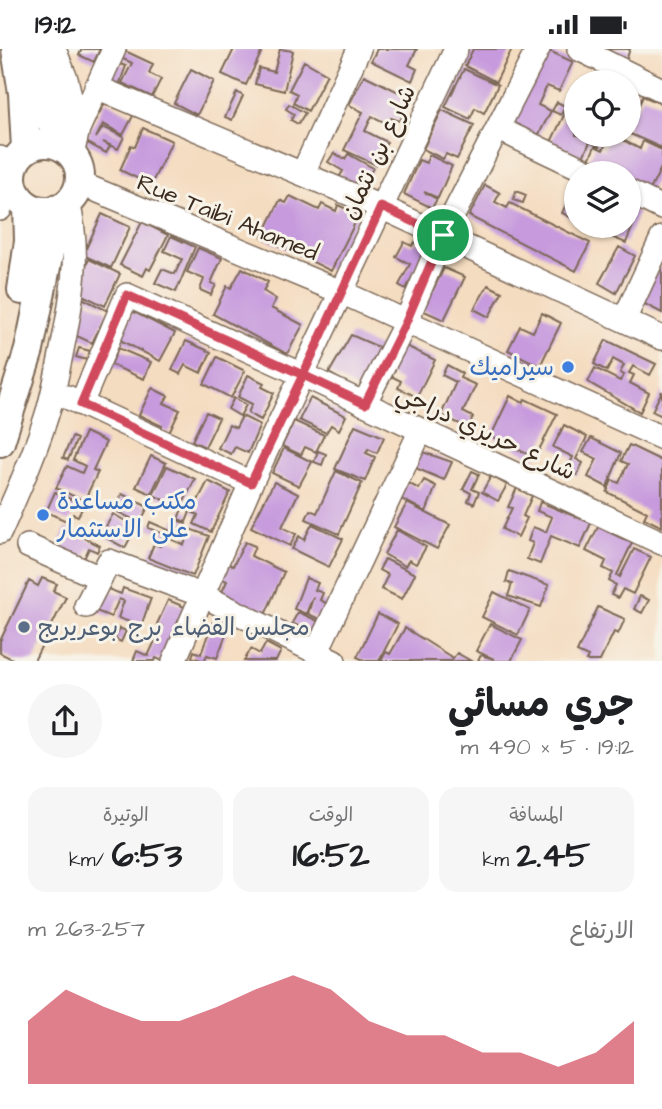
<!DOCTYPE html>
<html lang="ar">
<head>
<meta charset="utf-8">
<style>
  :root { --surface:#fff; --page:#f6f6f6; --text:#202124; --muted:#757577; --accent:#d1495b }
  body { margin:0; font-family:"Architects Daughter","Playpen Sans Arabic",sans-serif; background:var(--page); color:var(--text); direction:rtl; height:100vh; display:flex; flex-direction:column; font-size:26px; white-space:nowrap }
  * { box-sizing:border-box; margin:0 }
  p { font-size:23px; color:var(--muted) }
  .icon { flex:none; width:38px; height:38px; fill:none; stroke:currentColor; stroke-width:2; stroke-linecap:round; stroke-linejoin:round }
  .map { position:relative; height:612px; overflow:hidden; direction:ltr }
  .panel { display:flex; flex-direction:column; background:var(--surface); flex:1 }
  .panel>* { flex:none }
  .fabs { position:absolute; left:564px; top:21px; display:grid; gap:14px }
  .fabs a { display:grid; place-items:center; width:77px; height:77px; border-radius:50%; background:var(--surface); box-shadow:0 2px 5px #0004; font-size:35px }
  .pin { position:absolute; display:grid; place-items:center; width:60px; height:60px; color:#fff; margin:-30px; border:4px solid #fff; border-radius:50%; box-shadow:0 2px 7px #0007 }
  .round { display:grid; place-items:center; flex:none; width:74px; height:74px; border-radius:37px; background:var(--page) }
  .summary { display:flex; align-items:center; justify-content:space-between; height:119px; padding:0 28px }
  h1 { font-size:38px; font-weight:700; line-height:52px }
  .figures { display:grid; grid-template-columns:repeat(3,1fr); gap:10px; height:119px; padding:7px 28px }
  .figures div { display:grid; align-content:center; border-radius:18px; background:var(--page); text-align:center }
  .figures b { font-size:35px; font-weight:700 }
  .figures small { font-size:19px; font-weight:400 }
  .figures p { font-size:19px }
  .chart { height:196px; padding:14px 28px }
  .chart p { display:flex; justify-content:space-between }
  .chart svg { width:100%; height:126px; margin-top:7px; fill:var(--accent); opacity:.7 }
  .status { display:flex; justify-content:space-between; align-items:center; height:49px; padding:0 35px; background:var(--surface); direction:ltr }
  .status svg { height:19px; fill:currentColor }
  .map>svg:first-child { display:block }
</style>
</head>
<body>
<div class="status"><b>19:12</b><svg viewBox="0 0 49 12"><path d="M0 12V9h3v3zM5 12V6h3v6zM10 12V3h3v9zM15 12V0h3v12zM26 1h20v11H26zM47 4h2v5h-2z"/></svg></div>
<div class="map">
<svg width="662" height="612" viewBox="0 0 662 612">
  <rect width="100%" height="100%" fill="#f7f3e8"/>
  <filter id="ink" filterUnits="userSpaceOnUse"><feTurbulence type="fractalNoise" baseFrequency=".0143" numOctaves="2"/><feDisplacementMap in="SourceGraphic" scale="14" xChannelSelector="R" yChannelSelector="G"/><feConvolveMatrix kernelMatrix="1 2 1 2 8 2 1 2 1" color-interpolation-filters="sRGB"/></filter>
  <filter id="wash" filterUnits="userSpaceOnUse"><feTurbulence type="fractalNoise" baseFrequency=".00686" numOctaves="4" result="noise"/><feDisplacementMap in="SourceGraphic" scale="28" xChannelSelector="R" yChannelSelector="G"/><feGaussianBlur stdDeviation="1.57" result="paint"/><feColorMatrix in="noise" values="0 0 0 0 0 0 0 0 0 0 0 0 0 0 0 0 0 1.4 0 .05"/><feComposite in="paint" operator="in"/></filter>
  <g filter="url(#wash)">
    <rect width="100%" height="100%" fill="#f4dcc0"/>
    <g id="blocks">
      <path fill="#c69add" d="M82 0H100L94 13 79 6Z
        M234 0H263L246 36 222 25Z
        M280 0 293 2 284 42 255 35 259 19 274 23Z
        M377 0H417L409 16 417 20 412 32 371 12Z
        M473 0H512L496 33 465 17Z
        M545 0 573 13 559 42 547 37 538 56 551 62 537 89 506 74Z
        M601 0H630L626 11Z
        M123 1 153 15 149 24 161 30 152 48 122 34 132 14 119 8Z
        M110 11 126 17 119 36 104 31Z
        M304 12 327 25 308 62 293 54 297 45 289 41Z
        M191 20 214 32 197 66 174 54Z
        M464 20 498 36 484 64 475 59 470 70 445 58Z
        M364 26 411 49 400 72 391 69 388 75 372 67 365 82 387 93 376 116 344 101 363 63 349 56Z
        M628 38 638 42 628 63Z
        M237 43 243 47 232 71 225 68Z
        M643 47 659 54 660 52 662 53V99L628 84V71L635 57 638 58Z
        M106 52 133 67 123 86 103 75 96 89 103 78 124 88 118 100 103 93 110 97 106 104 84 92Z
        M557 53 565 57 561 66 552 62Z
        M289 55 305 64 298 75 291 71 294 65 286 60Z
        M442 61 474 76 457 110 446 105 443 110 423 100Z
        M566 62 576 66V86L604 87 599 97 590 93 583 108 551 93Z
        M143 79 172 92 151 136 120 121 131 96 135 98Z
        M609 88 619 93 621 90 640 100 643 92 662 101V117L649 143 628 133V124H612L614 121 600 114 598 118 588 113 595 97 603 101Z
        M334 104 345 110 348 105 373 119 360 143 338 130 343 122 328 113Z
        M429 106 452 117 438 149 424 143 437 150 432 159 404 145 419 111 426 114Z
        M576 133V171L562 164Z
        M485 136 500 144 495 153 507 159 510 154 590 194 576 222 469 167Z
        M516 142 526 146 523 154 513 151Z
        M290 147 319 161 322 155 336 162 338 156 359 166 331 222 262 188 280 151 286 154Z
        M628 160 638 164 626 194 611 188 614 182 607 179 608 177H628Z
        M102 165 130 178 111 219 83 206Z
        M142 173 168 186 150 221 147 219 143 227 120 216Z
        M171 187 195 198 176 243 155 234 162 220 175 225 182 210 164 202Z
        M404 193 412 197 415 193 427 199 406 240 399 236 410 215 396 208Z
        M619 198 635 207 616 244 599 234Z
        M198 199 222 209 211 234 216 236 211 246 200 241 204 230 187 223Z
        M89 210 120 225 105 257 74 242Z
        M662 216V264L637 251Z
        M242 219 268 233 263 242 276 250 271 259 303 276 287 305 213 265 227 237 231 239Z
        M444 219 465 228 444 271 413 257 423 236 433 241Z
        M488 236 502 243 489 268 474 260Z
        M80 248 108 262 92 294 64 281Z
        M132 262 175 284 160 312 118 290Z
        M542 264 561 274 540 317 508 301 520 277 533 283Z
        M351 286 388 302 364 344 329 324Z
        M606 291 656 315 650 326 633 317 629 324 634 326 630 334 649 344 640 363 588 333 595 319 620 332 624 326 620 324 624 316 613 310 607 322 594 315Z
        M186 292 211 303 201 324 185 316 180 325 172 321Z
        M402 295 435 311 417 348 398 339 401 332 387 325Z
        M79 299 90 302 87 311 76 308Z
        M118 299 151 313 144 330 111 316Z
        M217 308 245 322 231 349 204 335Z
        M447 316 462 324 460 329 476 336 463 363 473 368 468 379 441 366 456 333 442 326Z
        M248 326 264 334 262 338 274 344 261 371 248 364 252 355 238 348Z
        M152 339 168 347 164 354 180 361 169 384 161 380 162 377 139 366Z
        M662 342V367L652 362Z
        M510 347 523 354 525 350 557 365 535 409 491 387Z
        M234 349 246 356 240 367 228 360Z
        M310 349 346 367 339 381 331 376 326 384 299 371Z
        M206 363 219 369 205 398 192 392Z
        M242 367 260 376 248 404 235 398 231 405 218 399 229 376 236 379Z
        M294 372 324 386 316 403 305 398 301 406 282 397Z
        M355 376 384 388 377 404 368 400 366 404 375 408 365 432 335 420Z
        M564 376 587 388 576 410 583 414 577 426 567 422 573 408 553 398Z
        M85 383 106 393 93 421 98 423 84 452 56 439 67 417 82 424 85 417 73 411Z
        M72 388 77 390 68 411 63 409Z
        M591 389 621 404 607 438 588 428 597 410 583 403Z
        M629 396 662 412V478L644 469 647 463 607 443 612 431 619 434 628 415 621 412Z
        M284 399 312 413 299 437 272 424Z
        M318 402 326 405 322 416 314 413Z
        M420 402 452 413 444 431 413 418Z
        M151 407 166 414 151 445 136 438Z
        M167 417 195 430 181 459 153 446Z
        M336 422 362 434 339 485 306 470 310 461 317 464Z
        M472 422 479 425 472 440 479 443 474 455 468 452 471 444 463 440Z
        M491 427 507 436 498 452 482 443Z
        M424 431 436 437 426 463 390 444 408 434 419 440Z
        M208 432 230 443 211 483 194 475 198 466 192 463Z
        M274 433 298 445 282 478 296 485 290 497 251 478Z
        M517 439 532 447 523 467 527 469 518 488 502 480 512 459 508 458Z
        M55 443 84 456 78 467 73 465 69 473 46 463Z
        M122 445 148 458 140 474 114 461Z
        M540 453 591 474 580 499 551 487 540 515 527 510 533 494 528 492 533 478 546 483 552 468 537 462Z
        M407 454 450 476 437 500 394 478Z
        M182 460 190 463 186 473 178 470Z
        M113 465 136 478 125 499 101 486Z
        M176 470 186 475 184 481 173 476Z
        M150 473 171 482 168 489 184 496 190 480 209 487 193 527 148 509 154 495 160 497 164 485 148 479Z
        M312 475 343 490 329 518 292 500 299 487 304 491Z
        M598 478 632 494 617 526 620 528 634 500 651 508 633 545 623 540 618 549 611 546 616 536 609 532 613 524 603 519 606 512 586 502Z
        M66 479 100 497 97 503 89 499 82 514 55 501Z
        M397 481 426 498 416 515 409 511 405 517 384 505Z
        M245 493 255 497 251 507 284 523 265 566 221 545 227 532 220 529 226 514 233 517Z
        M385 510 415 525 402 550 381 540 388 526 379 521Z
        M509 522 549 536 541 558 508 547 512 535 506 533Z
        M42 529 57 535 53 542 66 548 34 612H16L0 604V592L29 532 38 537Z
        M306 529 318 534 315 541 323 544 320 551 332 557 326 573 308 565 313 548 306 565 294 560Z
        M100 537 121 545 123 539 151 549 141 577 118 569 124 552 119 550 111 568 91 560Z
        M494 543 530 561 518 586 482 568Z
        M640 547 649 551 642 564 634 560Z
        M168 551 187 559 163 612 156 609 155 612H133L137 602 148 607 162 577 157 575Z
        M598 558 625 570 618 585 614 583 600 612H586L588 608 577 603Z
        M298 563 318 572 312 584 292 574Z
        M378 565 398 575 379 612H366L357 608Z
        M212 574 228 580 217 609 207 606 204 612 192 608 194 602 201 605Z
        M490 575 522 591 511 612H478L481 606 494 610 476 602Z
        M119 579 126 582 121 593 115 590Z
        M405 579 453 609 457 604 471 612H381L386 603 390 605Z
        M266 594 281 602 276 612H244L251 600 260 605Z"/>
    </g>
  </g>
  <g filter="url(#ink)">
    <use href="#blocks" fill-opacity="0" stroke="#7c6857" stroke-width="2"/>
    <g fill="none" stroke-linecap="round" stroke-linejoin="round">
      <defs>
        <path id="minor" d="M54 0 66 30 78 80
          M579 0 662 41
          M96 38 381 158 662 289
          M499 80 591 124
          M72 106 78 80 114 0
          M0 109 14 115
          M303 124 359 0
          M79 134 341 243 662 389
          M628 142 662 159
          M0 160 3 148 15 142
          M624 271 662 189
          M67 348 251 434
          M81 355 127 246 303 326 662 494
          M364 355 406 273 443 186 538 0
          M0 483C18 442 36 402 49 359 56 333 61 306 66 280 74 238 79 196 68 153
          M28 497 100 529
          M86 557 109 512 204 547 334 612
          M316 604 421 381
          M174 612 251 434 456 0"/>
        <path id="major" d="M16 0 23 44 26 100
          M36 0 49 66 62 98
          M12 128a34 34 0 1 1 68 0a34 34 0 1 1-68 0Z
          M22 241 29 192 28 157
          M0 393 29 301 58 159"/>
      </defs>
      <use href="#minor" stroke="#7c6857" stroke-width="26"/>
      <use href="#major" stroke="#7c6857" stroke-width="32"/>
      <use href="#minor" stroke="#fff" stroke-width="23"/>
      <use href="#major" stroke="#fff" stroke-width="28"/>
    </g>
  </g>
  <g fill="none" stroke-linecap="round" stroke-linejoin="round" filter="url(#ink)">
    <defs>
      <path id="route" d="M443 186 381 158 303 326 127 246 81 355 251 434 303 326 365 355 406 273 443 186"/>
    </defs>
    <use href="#route" stroke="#fff" stroke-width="14"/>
    <use href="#route" stroke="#d1495b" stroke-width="9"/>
  </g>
  <g fill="#3f7fe0" stroke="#f7f3e8" stroke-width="2.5">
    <circle cx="568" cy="318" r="7"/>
    <circle cx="43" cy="466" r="7"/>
  </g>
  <circle fill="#5c6f8a" stroke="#f7f3e8" stroke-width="2.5" cx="24" cy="578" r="7"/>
  <g text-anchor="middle" stroke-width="6" stroke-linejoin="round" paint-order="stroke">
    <g font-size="24" fill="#3b2a1e" stroke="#f7f3e8">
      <text transform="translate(378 103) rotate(-65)" y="8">شارع بن نثمان</text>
      <text transform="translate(228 168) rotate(22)" y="8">Rue Taibi Ahamed</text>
      <text transform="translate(486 383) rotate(25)" y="8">شارع حريزي دراجي</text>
    </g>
    <g font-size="24" fill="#366cbe" stroke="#f7f3e8" text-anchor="end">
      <text x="554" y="326">سيراميك</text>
      <text x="57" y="460" text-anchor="start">مكتب مساعدة<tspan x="57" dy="28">على الاستثمار</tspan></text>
    </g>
    <g font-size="24" fill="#4e5e75" stroke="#f7f3e8" text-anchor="start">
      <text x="38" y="586">مجلس القضاء برج بوعريريج</text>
    </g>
  </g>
</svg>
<div class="fabs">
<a><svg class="icon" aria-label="locate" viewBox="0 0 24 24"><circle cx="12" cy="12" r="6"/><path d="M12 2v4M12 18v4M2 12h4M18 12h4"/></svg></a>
<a><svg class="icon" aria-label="layers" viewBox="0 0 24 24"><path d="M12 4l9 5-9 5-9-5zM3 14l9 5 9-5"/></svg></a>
</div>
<div class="pin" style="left:443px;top:186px;background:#1e9e55"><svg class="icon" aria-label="arrive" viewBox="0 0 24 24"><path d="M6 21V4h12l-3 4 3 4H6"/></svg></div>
</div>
<section class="panel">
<div class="summary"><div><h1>جري مسائي</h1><p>19:12 · 5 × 490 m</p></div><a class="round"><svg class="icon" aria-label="share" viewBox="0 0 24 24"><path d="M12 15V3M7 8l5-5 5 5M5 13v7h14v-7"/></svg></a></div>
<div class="figures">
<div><p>المسافة</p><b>2.45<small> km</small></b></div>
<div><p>الوقت</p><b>16:52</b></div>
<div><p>الوتيرة</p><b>6:53<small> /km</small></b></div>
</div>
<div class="chart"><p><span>الارتفاع</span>257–263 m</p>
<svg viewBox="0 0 160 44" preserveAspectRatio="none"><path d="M0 44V22L10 11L20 17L30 22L40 22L50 17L60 11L70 6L80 11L90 22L100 27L110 27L120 33L130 33L140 38L150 33L160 22V44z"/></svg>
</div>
</section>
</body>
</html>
